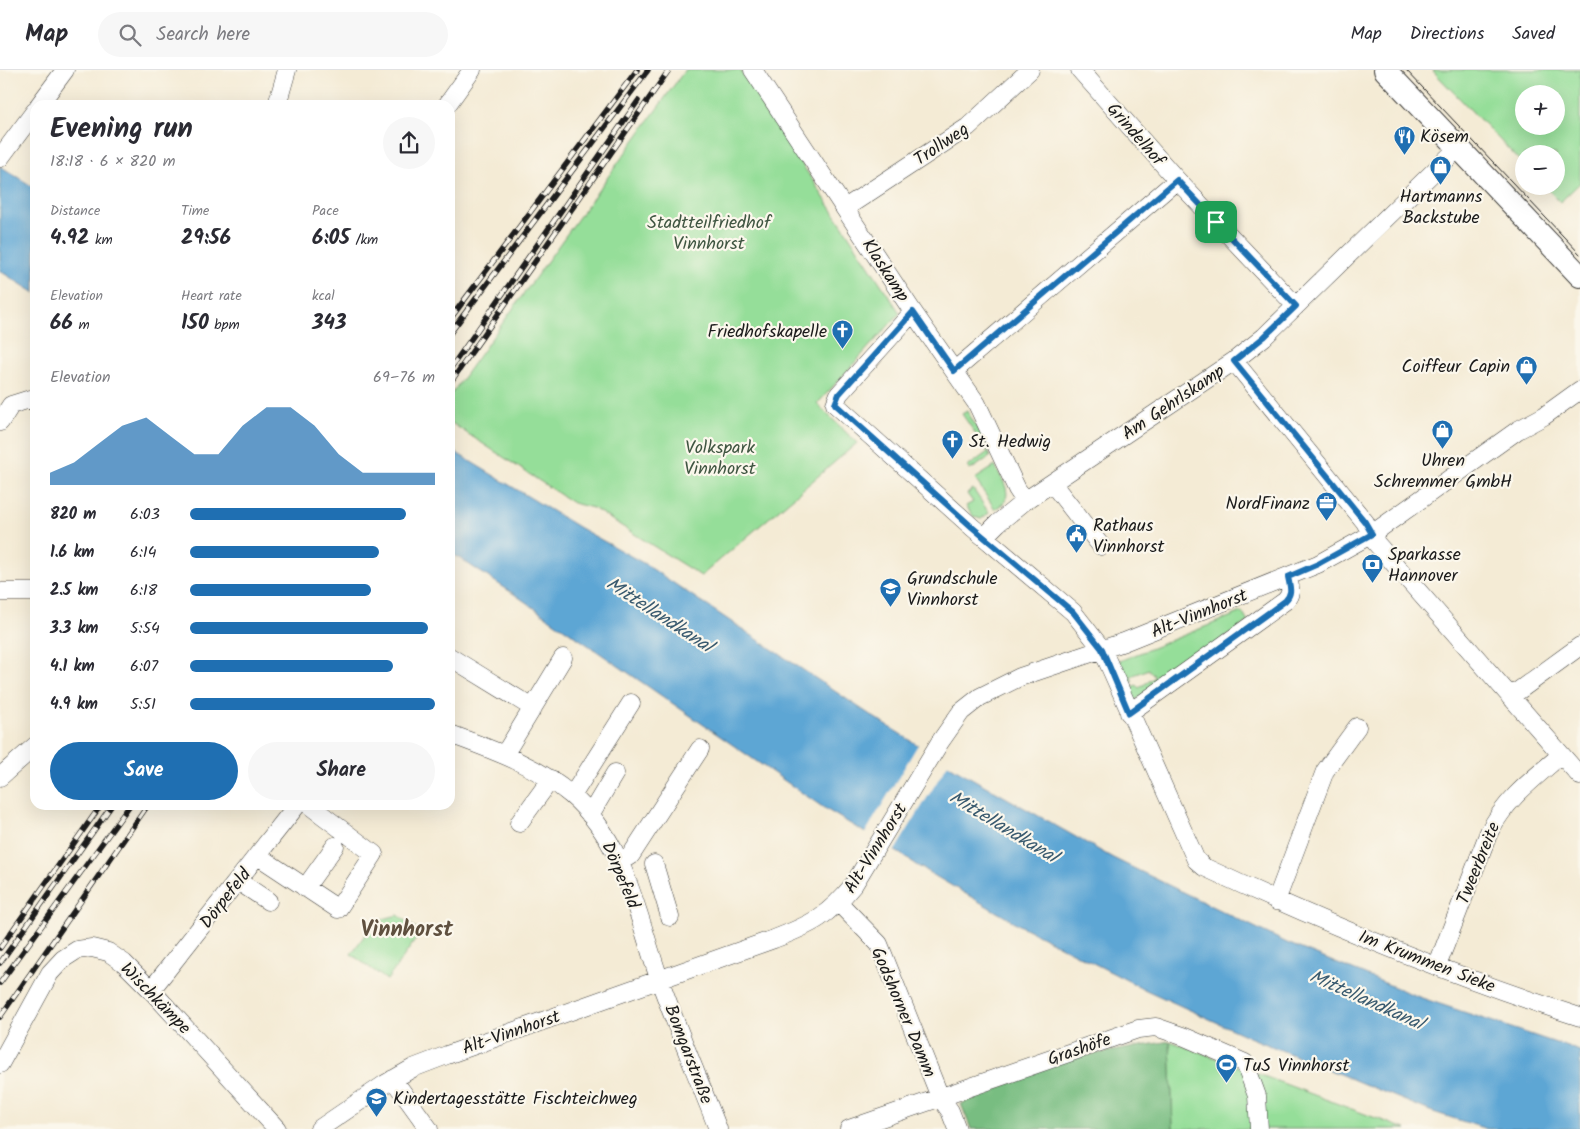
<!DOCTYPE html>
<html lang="en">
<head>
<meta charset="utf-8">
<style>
  :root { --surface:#fff; --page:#f7f7f7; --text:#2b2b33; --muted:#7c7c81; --line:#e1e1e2; --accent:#1f6fb2 }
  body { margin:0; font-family:Kalam,sans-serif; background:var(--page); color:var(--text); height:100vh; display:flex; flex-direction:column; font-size:19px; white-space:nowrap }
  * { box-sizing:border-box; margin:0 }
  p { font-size:16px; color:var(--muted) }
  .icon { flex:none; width:28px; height:28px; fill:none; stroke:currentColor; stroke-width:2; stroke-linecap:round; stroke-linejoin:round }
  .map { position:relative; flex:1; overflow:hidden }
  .sheet { position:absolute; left:30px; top:30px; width:425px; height:710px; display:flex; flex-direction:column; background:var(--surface); border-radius:15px; box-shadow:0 5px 20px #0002 }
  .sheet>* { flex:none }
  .controls { position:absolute; left:1515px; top:15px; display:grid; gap:10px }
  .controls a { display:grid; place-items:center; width:50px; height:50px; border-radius:50%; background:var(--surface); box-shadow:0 5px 20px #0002; font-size:25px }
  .pin { position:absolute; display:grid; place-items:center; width:42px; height:42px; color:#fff; margin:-21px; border-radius:10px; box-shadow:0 2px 8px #0006 }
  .round { display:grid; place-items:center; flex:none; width:52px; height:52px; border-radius:26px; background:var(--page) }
  .head { display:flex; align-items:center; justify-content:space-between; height:85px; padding:0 20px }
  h1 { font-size:28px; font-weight:800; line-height:38px }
  .figures { display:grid; grid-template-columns:repeat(3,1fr); gap:8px; height:85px; padding:5px 20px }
  .figures div { display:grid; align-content:center }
  .figures b { font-size:21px; font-weight:800 }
  .figures small { font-size:14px; font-weight:400 }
  .figures p { font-size:14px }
  .chart { height:140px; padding:10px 20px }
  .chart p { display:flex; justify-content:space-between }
  .chart svg { width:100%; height:90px; margin-top:5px; fill:var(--accent); opacity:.7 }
  .primary-button { display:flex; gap:10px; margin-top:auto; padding:10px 20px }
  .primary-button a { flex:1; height:58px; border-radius:30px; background:var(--accent); color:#fff; font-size:20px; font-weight:800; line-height:58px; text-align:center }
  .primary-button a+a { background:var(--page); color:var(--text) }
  ul { padding:0 20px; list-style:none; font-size:16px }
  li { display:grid; grid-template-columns:80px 60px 1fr; align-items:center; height:38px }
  li i { height:12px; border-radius:6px; background:var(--accent) }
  header { display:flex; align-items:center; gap:30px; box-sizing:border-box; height:70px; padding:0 25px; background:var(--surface); border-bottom:1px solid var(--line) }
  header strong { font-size:24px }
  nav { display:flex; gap:28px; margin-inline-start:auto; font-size:18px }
  .search { width:350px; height:45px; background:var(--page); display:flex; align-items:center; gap:12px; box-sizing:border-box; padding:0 18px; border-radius:28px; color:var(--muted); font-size:19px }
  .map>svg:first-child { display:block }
</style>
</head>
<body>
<header>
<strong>Map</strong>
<div class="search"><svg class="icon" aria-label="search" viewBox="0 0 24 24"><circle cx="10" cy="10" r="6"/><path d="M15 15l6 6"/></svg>Search here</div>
<nav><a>Map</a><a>Directions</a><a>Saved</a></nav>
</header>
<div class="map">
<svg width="1580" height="1059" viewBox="0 0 1580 1059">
  <rect width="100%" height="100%" fill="#fbf7ec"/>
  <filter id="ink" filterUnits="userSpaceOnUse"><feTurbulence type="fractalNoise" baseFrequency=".02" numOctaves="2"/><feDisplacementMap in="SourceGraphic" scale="10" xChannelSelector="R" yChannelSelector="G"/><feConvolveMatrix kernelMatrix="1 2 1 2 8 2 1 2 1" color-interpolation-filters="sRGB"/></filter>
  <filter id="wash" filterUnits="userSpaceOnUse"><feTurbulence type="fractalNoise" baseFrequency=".0096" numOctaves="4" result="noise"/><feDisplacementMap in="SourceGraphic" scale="20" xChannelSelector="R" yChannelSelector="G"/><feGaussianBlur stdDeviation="1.12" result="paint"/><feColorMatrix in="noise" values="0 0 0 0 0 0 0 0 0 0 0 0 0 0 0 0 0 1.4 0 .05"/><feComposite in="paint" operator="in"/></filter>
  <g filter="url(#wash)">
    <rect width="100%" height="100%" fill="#f4ebd5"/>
    <path fill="#95de99" stroke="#587d5a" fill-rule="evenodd" d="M685 0H740L900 243 817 334 857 373 701 506 593 438 573 433 450 352V326Z
      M1432 0H1580V113L1560 132 1544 116H1556V84H1524V95ZM1524 24H1556V56H1524Z
      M967 341 983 368 990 387 970 400 967 397 988 382 962 344Z
      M995 396C1001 408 1012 421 1004 433L995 439 975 409Z
      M973 419 989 443 981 449 974 447 966 436 973 432 967 424Z
      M1242 542 1248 552 1134 631 1129 618 1136 615 1139 618 1155 607 1148 599C1142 603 1136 603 1130 607L1133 611 1127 614 1117 592Z
      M398 845 421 862 387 910 351 884 375 851Z
      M1170 971 1397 1056 1406 1059H1173Z"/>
    <path fill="#78bd81" stroke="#4a6c4e" d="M1170 971 1173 1059H971L961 1034 1066 989Z"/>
    <path fill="#5da6d4" stroke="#3c6178" d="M0 96 35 118V223L0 201Z
      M450 379 580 458 645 494 872 646 959 701 1113 788 1287 873 1419 927 1580 981V1059H1487L1430 1041 1249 967 1146 920 1021 856 911 792 907 788 824 738 514 524 450 482Z"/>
    <path fill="#f4ebd5" d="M919 673 949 692 894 782 864 765Z"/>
  </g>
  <g filter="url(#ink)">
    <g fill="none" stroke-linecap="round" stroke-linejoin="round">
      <defs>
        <path id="minor" d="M753 0 913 242 977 334 1017 419 1025 431
          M1080 0 1177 110 1296 236
          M39 35 65 0
          M277 35 287 0
          M447 35 472 0
          M0 88 35 41
          M845 138 968 57 1030 0
          M913 242 839 324 835 334 972 457 1073 542 1102 579 1196 790 1204 797C1326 854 1452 906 1580 947
          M1234 291 1365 452 1376 473 1580 706
          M954 301 1177 110
          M0 352 11 335 30 329 35 332
          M1052 413 1101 476
          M984 467 998 453 1025 431 1234 291 1264 267 1458 78
          M0 522H35
          M450 587 533 638
          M1510 627 1580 576
          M1129 643 1285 531C1293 523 1290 517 1288 507
          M450 664C493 680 536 695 571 725 626 772 637 846 660 911 678 961 699 1010 718 1059
          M504 685 563 588
          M0 707 35 676
          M572 726 631 633
          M590 745 615 703
          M519 753 551 709
          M258 786 338 839 374 784 309 735
          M620 792 631 785 700 679
          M654 794 670 847
          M238 811 268 831
          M305 818 335 776
          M1276 831 1325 701 1357 657
          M839 833 879 874 940 1027 950 1041 957 1059
          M1437 896 1489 762C1507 728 1532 710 1561 685
          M151 920 297 735
          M0 994 50 903 63 889 77 880 92 878 108 882 124 893 151 920 277 1059
          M393 1009 429 1059
          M319 1059 385 1014 413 998 447 985 774 869C813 854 828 846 854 814L940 672 961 642 980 627 1020 607 1124 572 1318 494 1372 464 1518 360 1544 346 1580 320
          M849 1059 1138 959 1156 957 1185 967 1245 993 1257 1026 1259 1059"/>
        <path id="major" d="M1385 0 1580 206"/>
      </defs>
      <use href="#minor" stroke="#3c3b38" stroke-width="19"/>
      <use href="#major" stroke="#3c3b38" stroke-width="24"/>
      <use href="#minor" stroke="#fff" stroke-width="18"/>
      <use href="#major" stroke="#fff" stroke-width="22"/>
      <path stroke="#1c1c1c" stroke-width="1" d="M1406 0 1580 184"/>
      <defs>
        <path id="rail" d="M450 249 637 0
          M450 263 648 0
          M450 299 638 31
          M450 313 669 0
          M0 878 101 735
          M0 893 112 735
          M0 913 130 735
          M0 947 148 735"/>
      </defs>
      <use href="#rail" stroke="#1c1c1c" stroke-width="5.5"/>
      <use href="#rail" stroke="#fbf7ec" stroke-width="4" stroke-dasharray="11" stroke-linecap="butt"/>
    </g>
  </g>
  <g fill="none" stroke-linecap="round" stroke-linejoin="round" filter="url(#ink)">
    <defs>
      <path id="route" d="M1177 110 1296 236 1264 267 1234 291 1365 452 1372 464 1318 494 1288 507C1290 517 1293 523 1285 531L1129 643 1102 579 1073 542 972 457 835 334 839 324 913 242 954 301Z"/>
    </defs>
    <use href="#route" stroke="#fff" stroke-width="10"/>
    <use href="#route" stroke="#1f6fb2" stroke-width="6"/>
  </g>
  <defs>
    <symbol id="restaurant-pin" viewBox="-11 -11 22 30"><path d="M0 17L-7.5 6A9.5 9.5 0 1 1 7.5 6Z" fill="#1f6fb2" stroke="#fbf7ec"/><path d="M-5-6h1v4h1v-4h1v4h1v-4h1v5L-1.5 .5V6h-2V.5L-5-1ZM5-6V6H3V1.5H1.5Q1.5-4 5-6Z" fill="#fff"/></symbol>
    <symbol id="shop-pin" viewBox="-11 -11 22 30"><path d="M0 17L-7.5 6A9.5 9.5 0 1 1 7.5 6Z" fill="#1f6fb2" stroke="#fbf7ec"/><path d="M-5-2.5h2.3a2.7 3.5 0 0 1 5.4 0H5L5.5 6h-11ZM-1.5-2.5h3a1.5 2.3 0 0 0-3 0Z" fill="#fff"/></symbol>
    <symbol id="church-pin" viewBox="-11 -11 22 30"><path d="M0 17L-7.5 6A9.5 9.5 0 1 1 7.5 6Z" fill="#1f6fb2" stroke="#fbf7ec"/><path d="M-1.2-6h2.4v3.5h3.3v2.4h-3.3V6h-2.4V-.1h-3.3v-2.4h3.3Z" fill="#fff"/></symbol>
    <symbol id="office-pin" viewBox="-11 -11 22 30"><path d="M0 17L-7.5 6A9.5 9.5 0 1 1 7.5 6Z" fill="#1f6fb2" stroke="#fbf7ec"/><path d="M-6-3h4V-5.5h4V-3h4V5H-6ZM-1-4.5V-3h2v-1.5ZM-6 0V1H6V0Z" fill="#fff"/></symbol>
    <symbol id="civic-pin" viewBox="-11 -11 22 30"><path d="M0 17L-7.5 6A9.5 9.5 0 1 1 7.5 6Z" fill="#1f6fb2" stroke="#fbf7ec"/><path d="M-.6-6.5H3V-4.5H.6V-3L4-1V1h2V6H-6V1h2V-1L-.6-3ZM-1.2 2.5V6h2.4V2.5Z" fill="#fff"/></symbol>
    <symbol id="bank-pin" viewBox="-11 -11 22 30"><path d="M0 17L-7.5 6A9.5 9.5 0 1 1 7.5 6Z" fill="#1f6fb2" stroke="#fbf7ec"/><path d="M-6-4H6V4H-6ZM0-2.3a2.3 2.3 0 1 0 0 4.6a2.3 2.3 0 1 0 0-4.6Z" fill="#fff"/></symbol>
    <symbol id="school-pin" viewBox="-11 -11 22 30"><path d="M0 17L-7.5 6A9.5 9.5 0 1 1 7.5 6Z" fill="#1f6fb2" stroke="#fbf7ec"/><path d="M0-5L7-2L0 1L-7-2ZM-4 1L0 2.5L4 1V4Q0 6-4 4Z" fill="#fff"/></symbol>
    <symbol id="stadium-pin" viewBox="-11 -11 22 30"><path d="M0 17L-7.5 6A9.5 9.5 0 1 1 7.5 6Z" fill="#1f6fb2" stroke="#fbf7ec"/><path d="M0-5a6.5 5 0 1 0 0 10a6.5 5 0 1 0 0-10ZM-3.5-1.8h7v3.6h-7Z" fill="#fff"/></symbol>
  </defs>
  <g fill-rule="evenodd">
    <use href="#restaurant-pin" x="1392" y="54" width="25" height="34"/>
    <use href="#shop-pin" x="1428" y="84" width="25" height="34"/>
    <use href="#church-pin" x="830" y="248" width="25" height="34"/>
    <use href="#shop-pin" x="1514" y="284" width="25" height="34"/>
    <use href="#shop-pin" x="1430" y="348" width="25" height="34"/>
    <use href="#church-pin" x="940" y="358" width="25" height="34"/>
    <use href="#office-pin" x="1314" y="420" width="25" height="34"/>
    <use href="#civic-pin" x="1064" y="452" width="25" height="34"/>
    <use href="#bank-pin" x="1360" y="482" width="25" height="34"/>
    <use href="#school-pin" x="878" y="506" width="25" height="34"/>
    <use href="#stadium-pin" x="1214" y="982" width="25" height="34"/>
    <use href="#school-pin" x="364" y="1016" width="25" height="34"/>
  </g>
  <g text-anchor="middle" stroke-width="4.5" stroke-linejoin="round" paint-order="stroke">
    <g font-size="18" fill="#1c1c1c" stroke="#fbf7ec">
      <text transform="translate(1136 64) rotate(49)" y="6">Grindelhof</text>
      <text transform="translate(941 74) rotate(-34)" y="6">Trollweg</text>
      <text transform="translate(886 200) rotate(57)" y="6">Klaskamp</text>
      <text transform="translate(1173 332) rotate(-34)" y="6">Am Gehrlskamp</text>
      <text transform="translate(1199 543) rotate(-22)" y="6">Alt-Vinnhorst</text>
      <text transform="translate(875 778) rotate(-58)" y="6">Alt-Vinnhorst</text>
      <text transform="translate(1478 793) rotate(-68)" y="6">Tweerbreite</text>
      <text transform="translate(621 805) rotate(67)" y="6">Dörpefeld</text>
      <text transform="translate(225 828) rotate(-52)" y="6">Dörpefeld</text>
      <text transform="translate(1427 891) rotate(21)" y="6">Im Krummen Sieke</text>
      <text transform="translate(156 928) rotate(46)" y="6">Wischkämpe</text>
      <text transform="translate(904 942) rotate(67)" y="6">Godshorner Damm</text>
      <text transform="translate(511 962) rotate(-19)" y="6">Alt-Vinnhorst</text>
      <text transform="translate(1079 979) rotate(-19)" y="6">Grashöfe</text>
      <text transform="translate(689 984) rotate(69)" y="6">Bomgarstraße</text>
    </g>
    <g font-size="18" fill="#1c1c1c" stroke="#fbf7ec" text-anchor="start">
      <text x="1420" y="72">Kösem</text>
      <text x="1441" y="132" text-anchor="middle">Hartmanns<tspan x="1441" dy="21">Backstube</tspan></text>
      <text x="827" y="267" text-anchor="end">Friedhofskapelle</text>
      <text x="1510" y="302" text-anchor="end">Coiffeur Capin</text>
      <text x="969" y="377">St. Hedwig</text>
      <text x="1443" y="396" text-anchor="middle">Uhren<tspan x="1443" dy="21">Schremmer GmbH</tspan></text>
      <text x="1310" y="439" text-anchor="end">NordFinanz</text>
      <text x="1093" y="461">Rathaus<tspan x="1093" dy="21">Vinnhorst</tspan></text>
      <text x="1388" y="490">Sparkasse<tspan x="1388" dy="21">Hannover</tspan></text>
      <text x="907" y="514">Grundschule<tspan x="907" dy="21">Vinnhorst</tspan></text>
      <text x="1243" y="1001">TuS Vinnhorst</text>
      <text x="393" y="1034">Kindertagesstätte Fischteichweg</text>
    </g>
    <g font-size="18" fill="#405642" stroke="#fbf7ec">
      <text x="709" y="158">Stadtteilfriedhof<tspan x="709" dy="21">Vinnhorst</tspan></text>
      <text x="720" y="383">Volkspark<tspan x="720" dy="21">Vinnhorst</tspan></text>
    </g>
    <g font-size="19" font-style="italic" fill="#395a6f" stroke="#fbf7ec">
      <text transform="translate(660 544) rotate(33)" y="7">Mittellandkanal</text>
      <text transform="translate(1004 756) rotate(31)" y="7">Mittellandkanal</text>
      <text transform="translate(1367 929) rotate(24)" y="7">Mittellandkanal</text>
    </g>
    <g font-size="22" font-weight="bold" fill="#5f503f" stroke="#fbf7ec">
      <text x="407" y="866">Vinnhorst</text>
    </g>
  </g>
</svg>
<div class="controls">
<a>+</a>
<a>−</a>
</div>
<div class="pin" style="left:1216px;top:152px;background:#1e9e55"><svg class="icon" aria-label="arrive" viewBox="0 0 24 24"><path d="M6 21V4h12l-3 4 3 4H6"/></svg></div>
<section class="sheet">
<div class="head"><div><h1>Evening run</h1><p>18:18 · 6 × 820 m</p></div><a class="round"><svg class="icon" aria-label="share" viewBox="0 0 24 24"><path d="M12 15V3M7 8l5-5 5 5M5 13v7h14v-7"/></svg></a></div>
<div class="figures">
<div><p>Distance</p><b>4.92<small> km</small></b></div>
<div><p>Time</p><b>29:56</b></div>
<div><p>Pace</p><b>6:05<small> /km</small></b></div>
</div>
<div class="figures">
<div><p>Elevation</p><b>66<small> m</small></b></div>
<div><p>Heart rate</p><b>150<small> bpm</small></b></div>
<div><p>kcal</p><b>343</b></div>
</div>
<div class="chart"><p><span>Elevation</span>69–76 m</p>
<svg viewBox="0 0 160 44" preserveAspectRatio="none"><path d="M0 44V38L10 33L20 24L30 15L40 11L50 20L60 29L70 29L80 15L90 6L100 6L110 15L120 29L130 38L140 38L150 38L160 38V44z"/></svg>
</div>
<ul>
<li><b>820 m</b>6:03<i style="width:88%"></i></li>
<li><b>1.6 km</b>6:14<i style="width:77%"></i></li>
<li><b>2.5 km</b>6:18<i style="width:74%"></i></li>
<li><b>3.3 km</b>5:54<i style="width:97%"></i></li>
<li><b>4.1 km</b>6:07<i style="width:83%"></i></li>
<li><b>4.9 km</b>5:51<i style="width:100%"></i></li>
</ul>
<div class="primary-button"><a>Save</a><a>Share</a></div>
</section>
</div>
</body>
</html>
